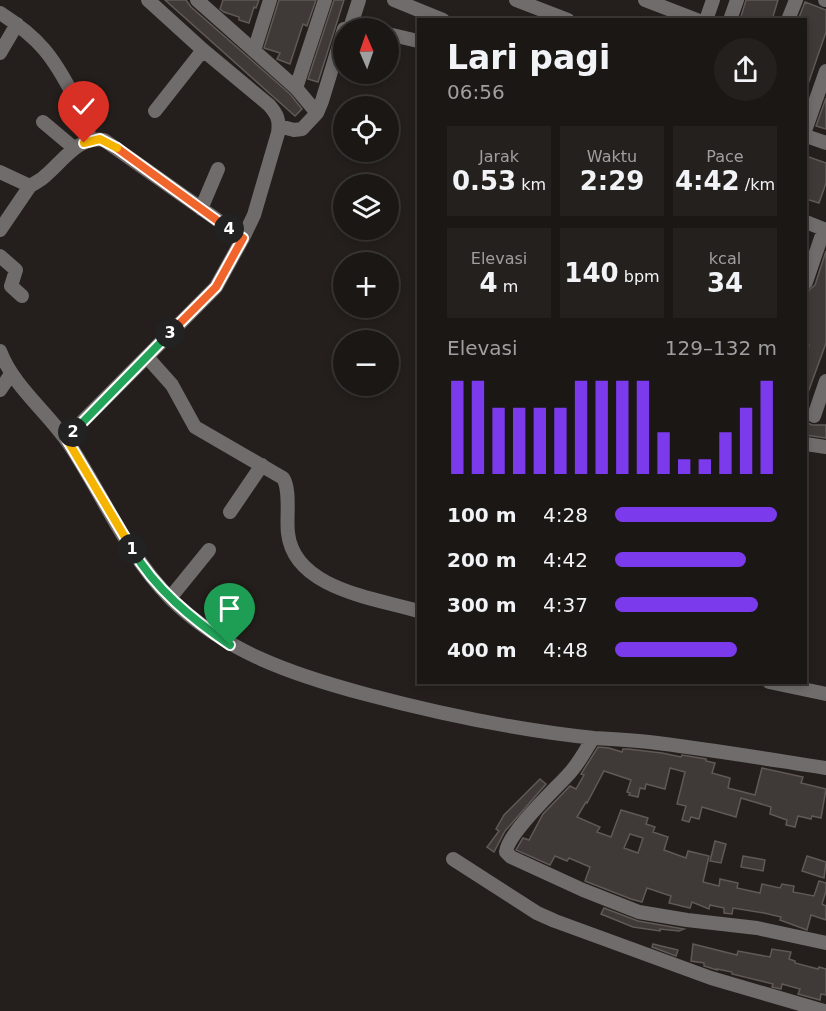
<!DOCTYPE html>
<html lang="id">
<head>
<meta charset="utf-8">
<style>
  :root { --surface:#1b1715; --page:#24201e; --text:#f1f3f6; --muted:#a09fa0; --line:#393634; --accent:#7c3aed }
  body { margin:0; font-family:"DejaVu Sans",sans-serif; background:var(--page); color:var(--text); height:100vh; display:flex; flex-direction:column; font-size:22px; white-space:nowrap }
  * { box-sizing:border-box; margin:0 }
  p { font-size:20px; color:var(--muted) }
  .icon { flex:none; width:33px; height:33px; fill:none; stroke:currentColor; stroke-width:2; stroke-linecap:round; stroke-linejoin:round }
  .map { position:relative; flex:1; overflow:hidden }
  .drawer { position:absolute; left:417px; top:18px; width:390px; height:666px; display:flex; flex-direction:column; background:var(--surface); border-radius:0px; box-shadow:0 3px 9px #0003,0 0 0 2px var(--line) }
  .drawer>* { flex:none }
  .needle { width:39px; rotate:358deg }
  .tools { position:absolute; left:333px; top:18px; display:grid; gap:12px }
  .tools a { display:grid; place-items:center; width:66px; height:66px; border-radius:50%; background:var(--surface); box-shadow:0 3px 9px #0003,0 0 0 2px var(--line); font-size:30px }
  .pin { position:absolute; display:grid; place-items:center; width:51px; height:51px; color:#fff; margin:-62px -26px; border-radius:50% 50% 50% 0; rotate:-45deg; box-shadow:0 0 6px #0007 }
  .pin .icon { rotate:45deg }
  .km { position:absolute; width:30px; height:30px; margin:-15px; border-radius:50%; background:#222; color:#fff; font-size:16px; line-height:30px; text-align:center }
  .round { display:grid; place-items:center; flex:none; width:63px; height:63px; border-radius:32px; background:var(--page) }
  .summary { display:flex; align-items:center; justify-content:space-between; height:102px; padding:0 30px }
  h1 { font-size:33px; font-weight:700; line-height:45px }
  .figures { display:grid; grid-template-columns:repeat(3,1fr); gap:9px; height:102px; padding:6px 30px }
  .figures div { display:grid; align-content:center; border-radius:0px; background:var(--page); text-align:center }
  .figures b { font-size:26px; font-weight:700 }
  .figures small { font-size:16px; font-weight:400 }
  .figures p { font-size:16px }
  .chart { height:168px; padding:12px 30px }
  .chart p { display:flex; justify-content:space-between }
  .chart svg { width:100%; height:108px; margin-top:6px; stroke:var(--accent); stroke-width:6 }
  ul { padding:0 30px; list-style:none; font-size:20px }
  li { display:grid; grid-template-columns:96px 72px 1fr; align-items:center; height:45px }
  li i { height:15px; border-radius:8px; background:var(--accent) }
  .map>svg:first-child { display:block }
</style>
</head>
<body>
<div class="map">
<svg width="826" height="1011" viewBox="0 0 826 1011">
  <rect width="100%" height="100%" fill="#241f1c"/>
  <path fill="#3f3937" stroke="#605956" stroke-width="1.5" fill-rule="evenodd" d="M165 0H186L191 7 290 94 302 109 295 116Z
    M223 0H259L256 8 254 7 249 23 239 20V17L224 12 220 9Z
    M279 0H316L307 26 303 24 290 64 277 59 280 53 264 48Z
    M334 0H344L318 82 308 79Z
    M746 0H778L772 20H740Z
    M805 2 826 10V32L807 87 806 20H798Z
    M826 98V129L816 126Z
    M806 156 826 163V183L819 203 806 199Z
    M826 251V343L806 398V357L809 345 806 344V300L809 290 815 285Z
    M806 422 812 425H826V438L806 435Z
    M598 747 609 748 622 752 623 749H628L662 753 681 757 682 755 706 759V761L715 763 712 773 730 778 728 788 755 795 762 768 803 777 801 783 826 789 821 818 812 816 811 819 798 816 795 827 786 825 787 820 770 814 771 807 741 798 736 817 702 807 699 819 691 817 689 822 682 820 686 806 677 804 685 772 670 768 665 789 646 784 645 789 640 788 638 797 629 795 630 793 627 792 631 780 604 771 587 803 586 802 577 817 600 827 597 832 611 837 621 810 648 818 646 824 655 827 653 832 668 837 664 850 686 858 688 851 709 856 703 882 719 886 720 879 738 883 737 888 760 893 762 884 780 888 782 884 794 886 793 892 814 896 819 881 826 883V891L822 904 826 906V920L811 915 807 930 780 920 781 917 764 913 733 908 732 914 724 913V908L710 905 709 909 692 902 690 908 669 903 671 896 647 888 642 902 631 899 585 881 590 867 569 858 567 861 555 856 550 865 516 850 523 838 529 840 543 814 570 786 576 789 584 775 581 774ZM630 834 643 838 638 853 624 848Z
    M540 779 546 784 505 831 494 852 487 847 499 831 496 829 504 815Z
    M715 841 726 844 721 863 710 861Z
    M743 856 765 860 763 871 741 867Z
    M807 856 826 862 824 878 802 871Z
    M604 908 638 921 684 929 679 931 660 929V931L633 927 601 914Z
    M653 944 678 950 676 956 652 947Z
    M693 944 737 955 738 951 770 957 772 949 791 952 789 959 795 961V963L818 969 819 967 826 969V995L821 994 820 1000 798 994 800 989 782 984 781 989 772 987 773 984 732 974V972L717 969V970L704 966V963L691 961Z"/>
  <g fill="none" stroke-linecap="round" stroke-linejoin="round">
    <path stroke="#6f6c6b" stroke-width="14" d="M148 0 203 50 269 105C277 114 280 120 278 133L254 215 243 238
      M197 0 296 88 317 113
      M359 0 351 25 365 28
      M394 0 443 20
      M516 0 568 20
      M645 0 697 20
      M825 0H826
      M0 13C39 38 53 56 74 97 81 111 88 124 90 141
      M706 20 713 0
      M730 20 737 0
      M788 20 796 0
      M388 34 418 41
      M254 51 270 0
      M0 53 17 24
      M296 88 325 0
      M155 111 203 50
      M43 122 74 148
      M279 126 294 130 302 129 317 113 322 101 344 29
      M806 128 826 71
      M806 136 826 143
      M0 172 30 186C35 183 41 180 45 176 63 161 79 135 104 140L243 238 216 287 66 438
      M201 209 218 169
      M806 222 826 230
      M0 230 30 186
      M0 256 16 270 11 286 22 296
      M806 282 824 229
      M0 351C15 390 52 415 73 450 105 500 129 557 171 599 225 652 294 675 365 694 440 714 517 730 594 738 613 739 631 740 649 742 708 749 767 759 826 768
      M147 357 172 385 195 427 283 478C291 490 286 518 288 533 294 589 375 598 418 611
      M0 390 11 374
      M814 416 826 381
      M806 444 826 447
      M230 512 262 465
      M170 598 209 550
      M769 682 826 694
      M593 738C585 751 578 765 567 776 553 791 508 833 506 852L511 857 583 890 639 912 687 920 757 928 826 943
      M453 859 537 913 555 921 711 978 824 1011"/>
  </g>
  <g fill="none" stroke-linecap="round" stroke-linejoin="round">
    <defs>
      <path id="split-1" d="M132 549C155 589 192 619 230 645"/>
      <path id="split-2" d="M73 432 66 438 132 549"/>
      <path id="split-3" d="M73 432 170 333"/>
      <path id="split-4" d="M170 333 216 287 243 238 229 229"/>
      <path id="split-5" d="M117 148 229 229"/>
      <path id="split-6" d="M84 143 100 139 117 148"/>
    </defs>
    <use href="#split-1" stroke="#fff" stroke-width="12"/>
    <use href="#split-2" stroke="#fff" stroke-width="12"/>
    <use href="#split-3" stroke="#fff" stroke-width="12"/>
    <use href="#split-4" stroke="#fff" stroke-width="12"/>
    <use href="#split-5" stroke="#fff" stroke-width="12"/>
    <use href="#split-6" stroke="#fff" stroke-width="12"/>
    <use href="#split-1" stroke="#22a559" stroke-width="8"/>
    <use href="#split-2" stroke="#f5b400" stroke-width="8"/>
    <use href="#split-3" stroke="#22a559" stroke-width="8"/>
    <use href="#split-4" stroke="#f0652b" stroke-width="8"/>
    <use href="#split-5" stroke="#f0652b" stroke-width="8"/>
    <use href="#split-6" stroke="#f5b400" stroke-width="8"/>
  </g>
</svg>
<div class="tools">
<a><svg class="needle" viewBox="-14 -14 28 28"><path d="M0-13l5 13h-10z" fill="#e53935"/><path d="M0 13l5-13h-10z" fill="#a09fa0"/></svg></a>
<a><svg class="icon" aria-label="locate" viewBox="0 0 24 24"><circle cx="12" cy="12" r="6"/><path d="M12 2v4M12 18v4M2 12h4M18 12h4"/></svg></a>
<a><svg class="icon" aria-label="layers" viewBox="0 0 24 24"><path d="M12 4l9 5-9 5-9-5zM3 14l9 5 9-5"/></svg></a>
<a>+</a>
<a>−</a>
</div>
<div class="pin" style="left:230px;top:645px;background:#1e9e55"><svg class="icon" aria-label="arrive" viewBox="0 0 24 24"><path d="M6 21V4h12l-3 4 3 4H6"/></svg></div>
<div class="pin" style="left:84px;top:143px;background:#d93025"><svg class="icon" aria-label="check" viewBox="0 0 24 24"><path d="M5 12l5 5 9-10"/></svg></div>
<b class="km" style="left:132px;top:549px">1</b>
<b class="km" style="left:73px;top:432px">2</b>
<b class="km" style="left:170px;top:333px">3</b>
<b class="km" style="left:229px;top:229px">4</b>
<section class="drawer">
<div class="summary"><div><h1>Lari pagi</h1><p>06:56</p></div><a class="round"><svg class="icon" aria-label="share" viewBox="0 0 24 24"><path d="M12 15V3M7 8l5-5 5 5M5 13v7h14v-7"/></svg></a></div>
<div class="figures">
<div><p>Jarak</p><b>0.53<small> km</small></b></div>
<div><p>Waktu</p><b>2:29</b></div>
<div><p>Pace</p><b>4:42<small> /km</small></b></div>
</div>
<div class="figures">
<div><p>Elevasi</p><b>4<small> m</small></b></div>
<div><b>140<small> bpm</small></b></div>
<div><p>kcal</p><b>34</b></div>
</div>
<div class="chart"><p><span>Elevasi</span>129–132 m</p>
<svg viewBox="0 0 160 44" preserveAspectRatio="none"><path d="M5 44V6M15 44V6M25 44V17M35 44V17M45 44V17M55 44V17M65 44V6M75 44V6M85 44V6M95 44V6M105 44V27M115 44V38M125 44V38M135 44V27M145 44V17M155 44V6"/></svg>
</div>
<ul>
<li><b>100 m</b>4:28<i style="width:100%"></i></li>
<li><b>200 m</b>4:42<i style="width:81%"></i></li>
<li><b>300 m</b>4:37<i style="width:88%"></i></li>
<li><b>400 m</b>4:48<i style="width:75%"></i></li>
</ul>
</section>
</div>
</body>
</html>
